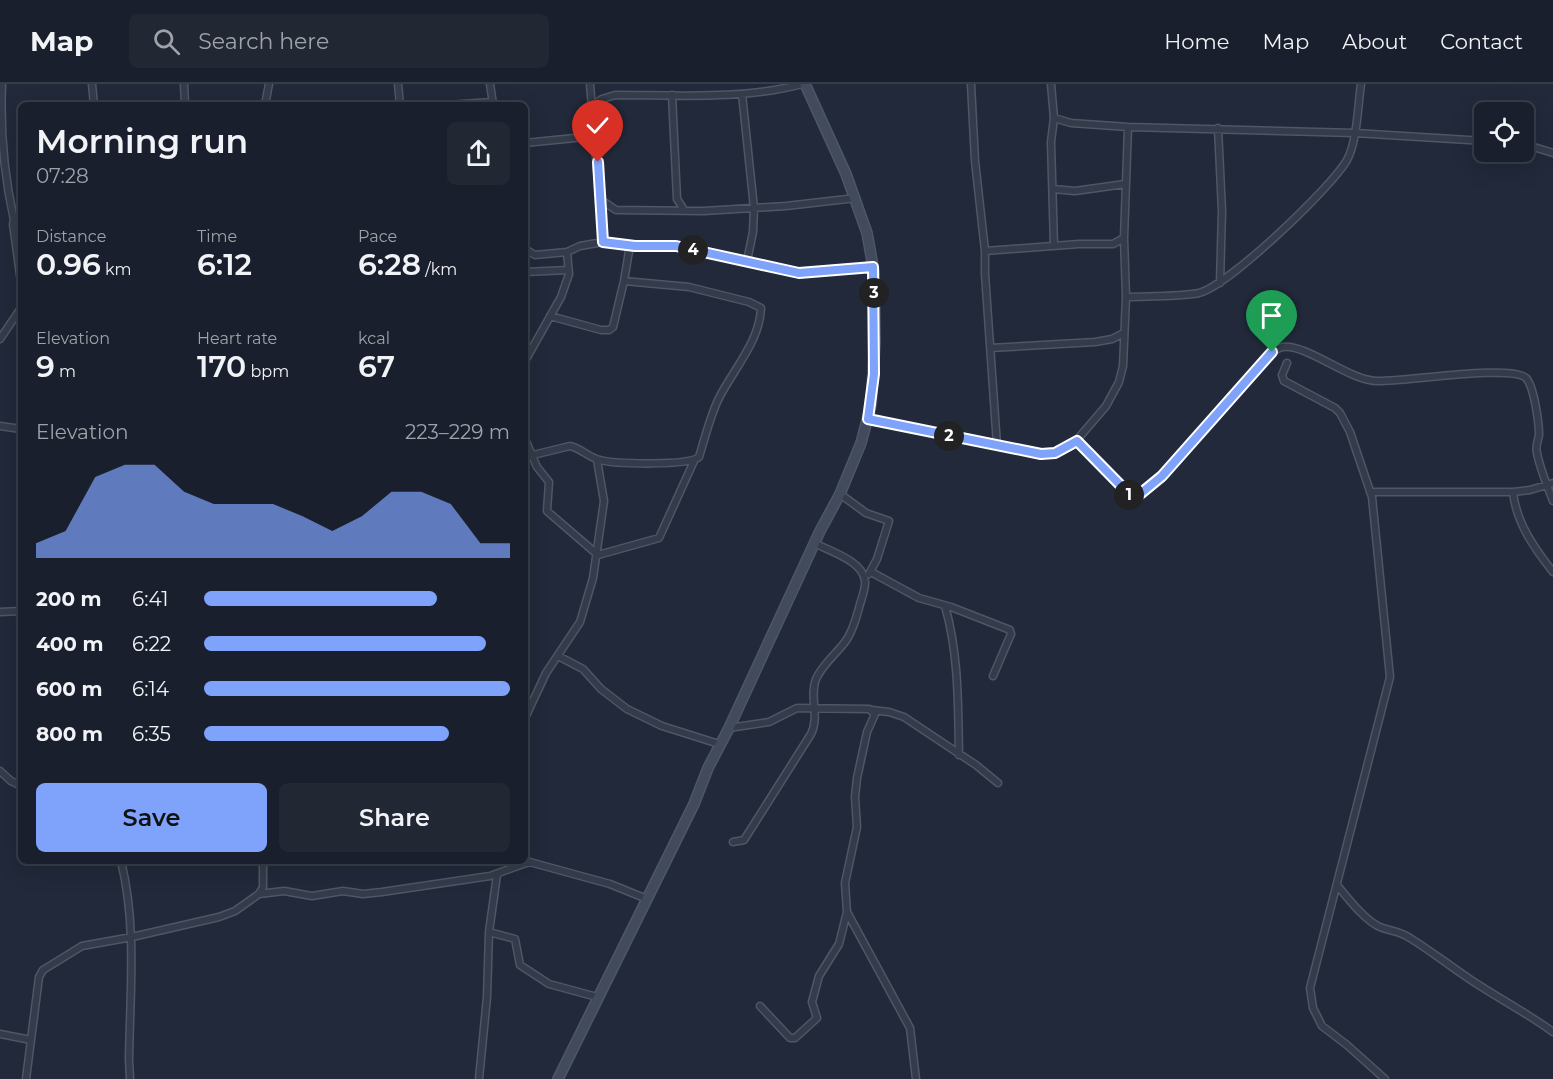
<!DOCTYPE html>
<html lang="en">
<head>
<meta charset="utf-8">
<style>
  :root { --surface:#191f2c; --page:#222734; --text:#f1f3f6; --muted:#9fa2a9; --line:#373d48; --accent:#7fa3fb }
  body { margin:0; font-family:Montserrat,sans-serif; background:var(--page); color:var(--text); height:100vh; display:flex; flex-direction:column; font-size:22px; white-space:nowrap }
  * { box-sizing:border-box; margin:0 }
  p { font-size:20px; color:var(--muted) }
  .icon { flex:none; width:33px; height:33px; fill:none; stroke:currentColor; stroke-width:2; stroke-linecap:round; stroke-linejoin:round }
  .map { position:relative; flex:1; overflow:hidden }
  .side { position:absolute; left:18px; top:18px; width:510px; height:762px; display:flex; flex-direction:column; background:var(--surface); border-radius:9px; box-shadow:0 6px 24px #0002,0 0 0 2px var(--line) }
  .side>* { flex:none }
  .buttons { position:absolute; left:1474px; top:18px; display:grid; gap:12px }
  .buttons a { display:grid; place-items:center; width:60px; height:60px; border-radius:9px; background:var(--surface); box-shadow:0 6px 24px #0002,0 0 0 2px var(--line); font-size:30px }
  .pin { position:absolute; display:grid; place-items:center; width:51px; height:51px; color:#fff; margin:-62px -26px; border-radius:50% 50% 50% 0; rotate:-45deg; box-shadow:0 0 6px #0007 }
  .pin .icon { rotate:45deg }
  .km { position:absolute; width:30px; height:30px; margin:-15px; border-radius:50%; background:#222; color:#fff; font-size:16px; line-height:30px; text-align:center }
  .round { display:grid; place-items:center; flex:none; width:63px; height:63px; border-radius:9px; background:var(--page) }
  .head { display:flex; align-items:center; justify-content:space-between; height:102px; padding:0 18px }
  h1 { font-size:33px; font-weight:600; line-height:45px }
  .figures { display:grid; grid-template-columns:repeat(3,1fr); gap:9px; height:102px; padding:6px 18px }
  .figures div { display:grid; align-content:center }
  .figures b { font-size:30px; font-weight:600 }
  .figures small { font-size:16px; font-weight:400 }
  .figures p { font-size:16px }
  .chart { height:168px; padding:12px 18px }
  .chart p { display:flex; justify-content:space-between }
  .chart svg { width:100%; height:108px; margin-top:6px; fill:var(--accent); opacity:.7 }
  .action { display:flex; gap:12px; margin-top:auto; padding:12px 18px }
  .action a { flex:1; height:69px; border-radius:9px; background:var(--accent); color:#111; font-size:24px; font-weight:600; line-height:69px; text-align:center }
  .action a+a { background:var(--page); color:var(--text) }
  ul { padding:0 18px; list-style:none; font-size:20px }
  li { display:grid; grid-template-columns:96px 72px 1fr; align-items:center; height:45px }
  li i { height:15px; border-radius:8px; background:var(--accent) }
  header { display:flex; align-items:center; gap:36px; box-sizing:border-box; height:84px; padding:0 30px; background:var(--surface); border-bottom:2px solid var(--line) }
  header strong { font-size:28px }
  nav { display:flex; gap:33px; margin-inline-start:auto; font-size:21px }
  .search { width:420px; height:54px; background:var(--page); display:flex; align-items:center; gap:15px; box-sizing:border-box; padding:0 21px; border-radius:9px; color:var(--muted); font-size:22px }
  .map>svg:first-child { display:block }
</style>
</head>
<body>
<header>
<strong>Map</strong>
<div class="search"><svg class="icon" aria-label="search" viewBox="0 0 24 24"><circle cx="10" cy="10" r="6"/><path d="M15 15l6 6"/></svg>Search here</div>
<nav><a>Home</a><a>Map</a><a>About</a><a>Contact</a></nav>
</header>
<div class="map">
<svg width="1553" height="995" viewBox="0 0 1553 995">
  <rect width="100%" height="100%" fill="#21293a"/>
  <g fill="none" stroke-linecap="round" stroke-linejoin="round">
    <defs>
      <path id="minor" d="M2 0C0 46 4 91 14 136
        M92 0 94 21
        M184 0 185 21
        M398 0 400 21
        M490 0 493 20
        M590 0 603 158
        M971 0 975 77 985 167V190L997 361
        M1051 0 1054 34 1071 39 1128 43 1355 49 1485 57
        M742 10 754 124 753 148 747 177
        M672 11 677 115 684 126
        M265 21 269 0
        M448 21 492 18
        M592 22 602 15 615 11C677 11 743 16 802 0
        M1218 44 1222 127 1220 199
        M525 59 595 52
        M1524 60 1553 69
        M1053 105 1075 107 1125 100
        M601 116 616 126 704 127 786 122 856 114
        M21 135 14 136 13 140 21 198
        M1054 162 1051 58 1054 34
        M525 165 535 171 567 168
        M985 167 1079 160H1113L1124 154
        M525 188 568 186
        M1126 213C1148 212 1178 213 1199 209 1228 202 1331 104 1347 76 1357 59 1358 20 1361 0
        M550 232 601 246H609L613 243 624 197 630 161
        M0 255 21 224
        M990 264 1095 258 1112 255 1124 249
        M525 277 561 213 569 190 567 168 580 162 603 158 635 162H676L799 189 873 183
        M1287 279 1282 291 1284 297 1335 324 1340 329 1350 348 1372 413 1390 593 1310 904 1313 924 1322 942 1347 961 1385 995
        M868 335 1041 370 1055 369 1076 357 1106 322 1119 298 1123 282 1126 213 1124 154 1128 43
        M0 342 21 345
        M525 355 537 383 549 398 547 427 598 471 659 454 694 377
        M1076 357 1134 415 1162 392 1268 272C1272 268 1277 264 1283 263 1307 260 1350 297 1377 297 1403 298 1512 280 1526 294 1534 302 1539 339 1539 351 1538 357 1535 363 1537 369 1540 385 1547 401 1553 417
        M533 371 570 362C581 364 589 374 600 376 615 380 689 382 699 373 705 354 710 332 719 314 733 286 760 257 761 224L749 218 689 203 624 197
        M1370 408H1513L1530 406 1553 399
        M1513 408C1516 438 1534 464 1553 488
        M840 410 866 429 889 437 877 475 869 490
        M871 488 919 514 951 523 1010 546 1011 550 993 592
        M945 522C959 571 958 621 959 671
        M0 528 21 527
        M558 572 583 585 601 605 627 625 662 642 719 660
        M872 626 889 628 904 633 976 681 998 699
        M525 634 546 589 580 538 593 494 604 417 597 376
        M525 639V663
        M729 644 769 638 797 624 869 625 875 630 867 648 857 694 855 713 857 743 845 799 847 828 910 944 916 995
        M0 687 11 697 21 702
        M733 758 744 756 811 650C820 632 809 613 816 595 822 581 836 570 845 558 852 549 856 535 859 524 861 515 866 505 865 497 863 477 830 467 814 459
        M121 777C137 842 130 908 129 975L130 995
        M526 777 610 800 647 815
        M1337 801C1347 813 1365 837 1380 843 1390 847 1400 847 1410 854 1431 867 1450 882 1471 896 1498 914 1527 929 1553 948
        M259 810 284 807 312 812 343 807 363 810 382 808 490 792 529 778
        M489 848 515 855 520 881 549 900 597 913
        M760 922 790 954H795L817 934 812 918 819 892 839 860 847 828
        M0 950 31 956
        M26 995 39 893 43 886 82 862 132 853 219 833 235 827 259 810 263 803V777
        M479 995 487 913 489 848 497 791"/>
      <path id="secondary" d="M558 995 694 720 708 684 729 644 820 447 840 410 861 359 871 321 875 258 874 188 867 149 846 90 805 0"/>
    </defs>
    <use href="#minor" stroke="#4f5665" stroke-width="9"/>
    <use href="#secondary" stroke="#4f5665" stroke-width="12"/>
    <use href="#minor" stroke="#343b4a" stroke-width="6"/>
    <use href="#secondary" stroke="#424a5d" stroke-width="9"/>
  </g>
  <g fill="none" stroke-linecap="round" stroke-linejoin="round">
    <defs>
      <path id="route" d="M598 78 603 158 635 162H676L799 189 873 183 874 290 868 335 1041 370 1055 369 1077 357 1134 415 1162 392 1272 268"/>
    </defs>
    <use href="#route" stroke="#fff" stroke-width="12"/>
    <use href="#route" stroke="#7fa3fb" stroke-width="8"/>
  </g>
</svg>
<div class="buttons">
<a><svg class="icon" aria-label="locate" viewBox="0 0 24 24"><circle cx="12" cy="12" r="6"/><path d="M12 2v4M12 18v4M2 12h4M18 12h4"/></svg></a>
</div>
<div class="pin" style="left:1272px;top:268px;background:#1e9e55"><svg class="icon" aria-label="arrive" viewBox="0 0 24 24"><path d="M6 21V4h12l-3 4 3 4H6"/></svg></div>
<div class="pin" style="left:598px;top:78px;background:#d93025"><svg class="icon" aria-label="check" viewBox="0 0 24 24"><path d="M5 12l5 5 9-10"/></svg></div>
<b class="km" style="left:1129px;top:411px">1</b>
<b class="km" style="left:949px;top:352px">2</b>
<b class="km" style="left:874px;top:209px">3</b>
<b class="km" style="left:693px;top:166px">4</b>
<section class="side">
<div class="head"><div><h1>Morning run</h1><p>07:28</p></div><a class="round"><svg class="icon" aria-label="share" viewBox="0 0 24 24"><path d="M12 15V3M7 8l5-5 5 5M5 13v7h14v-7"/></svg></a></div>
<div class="figures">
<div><p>Distance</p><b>0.96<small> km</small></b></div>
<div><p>Time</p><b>6:12</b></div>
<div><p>Pace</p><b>6:28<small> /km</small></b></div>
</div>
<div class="figures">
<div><p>Elevation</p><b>9<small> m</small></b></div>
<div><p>Heart rate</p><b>170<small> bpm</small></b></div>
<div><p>kcal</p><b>67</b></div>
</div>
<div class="chart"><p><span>Elevation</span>223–229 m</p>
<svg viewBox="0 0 160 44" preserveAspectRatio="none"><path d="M0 44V38L10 33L20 11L30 6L40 6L50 17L60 22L70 22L80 22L90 27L100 33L110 27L120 17L130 17L140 22L150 38L160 38V44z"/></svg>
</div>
<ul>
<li><b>200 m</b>6:41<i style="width:76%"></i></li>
<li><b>400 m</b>6:22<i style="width:92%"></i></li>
<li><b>600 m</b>6:14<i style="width:100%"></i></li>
<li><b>800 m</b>6:35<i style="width:80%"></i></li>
</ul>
<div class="action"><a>Save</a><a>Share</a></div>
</section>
</div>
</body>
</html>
